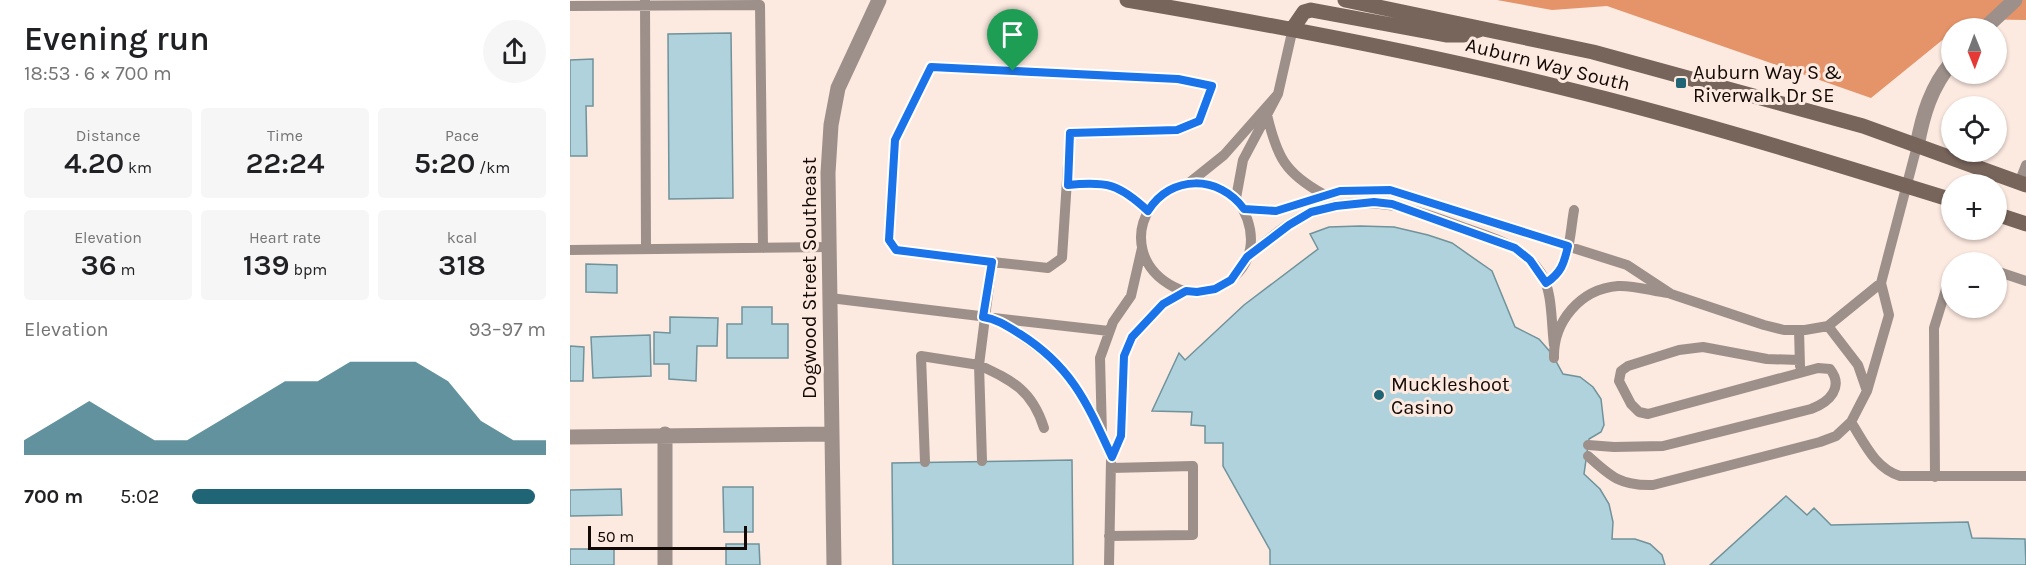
<!DOCTYPE html>
<html lang="en">
<head>
<meta charset="utf-8">
<style>
  :root { --surface:#fff; --page:#f6f6f6; --text:#202124; --muted:#757577; --accent:#1f6575 }
  body { margin:0; font-family:Karla,sans-serif; background:var(--page); color:var(--text); height:100vh; display:flex; flex-direction:column; font-size:22px; white-space:nowrap }
  * { box-sizing:border-box; margin:0 }
  p { font-size:20px; color:var(--muted) }
  .icon { flex:none; width:33px; height:33px; fill:none; stroke:currentColor; stroke-width:2; stroke-linecap:round; stroke-linejoin:round }
  .map { position:relative; flex:1; overflow:hidden }
  .side { display:flex; flex-direction:column; background:var(--surface); width:570px }
  .side>* { flex:none }
  .needle { width:39px; rotate:179deg }
  .buttons { position:absolute; left:1371px; top:18px; display:grid; gap:12px }
  .buttons a { display:grid; place-items:center; width:66px; height:66px; border-radius:50%; background:var(--surface); box-shadow:0 2px 4px #0004; font-size:30px }
  .scale { position:absolute; left:18px; bottom:15px; width:159px; box-sizing:border-box; padding-left:6px; border:3px solid #120905; border-top:0; font-size:16px; line-height:21px; white-space:nowrap; color:#120905; -webkit-text-stroke:4px #fce9e0; paint-order:stroke }
  .pin { position:absolute; display:grid; place-items:center; width:51px; height:51px; color:#fff; margin:-62px -26px; border-radius:50% 50% 50% 0; rotate:-45deg; box-shadow:0 0 6px #0007 }
  .pin .icon { rotate:45deg }
  .round { display:grid; place-items:center; flex:none; width:63px; height:63px; border-radius:32px; background:var(--page) }
  .summary { display:flex; align-items:center; justify-content:space-between; height:102px; padding:0 24px }
  h1 { font-size:33px; font-weight:600; line-height:45px }
  .stats { display:grid; grid-template-columns:repeat(3,1fr); gap:9px; height:102px; padding:6px 24px }
  .stats div { display:grid; align-content:center; border-radius:6px; background:var(--page); text-align:center }
  .stats b { font-size:30px; font-weight:600 }
  .stats small { font-size:16px; font-weight:400 }
  .stats p { font-size:16px }
  .chart { height:168px; padding:12px 24px }
  .chart p { display:flex; justify-content:space-between }
  .chart svg { width:100%; height:108px; margin-top:6px; fill:var(--accent); opacity:.7 }
  ul { padding:0 24px; list-style:none; font-size:20px }
  li { display:grid; grid-template-columns:96px 72px 1fr; align-items:center; height:45px }
  li i { height:15px; border-radius:8px; background:var(--accent) }
  main { display:flex; flex:1; min-height:0 }
  .map>svg:first-child { display:block }
</style>
</head>
<body>
<main>
<section class="side">
<div class="summary"><div><h1>Evening run</h1><p>18:53 · 6 × 700 m</p></div><a class="round"><svg class="icon" aria-label="share" viewBox="0 0 24 24"><path d="M12 15V3M7 8l5-5 5 5M5 13v7h14v-7"/></svg></a></div>
<div class="stats">
<div><p>Distance</p><b>4.20<small> km</small></b></div>
<div><p>Time</p><b>22:24</b></div>
<div><p>Pace</p><b>5:20<small> /km</small></b></div>
</div>
<div class="stats">
<div><p>Elevation</p><b>36<small> m</small></b></div>
<div><p>Heart rate</p><b>139<small> bpm</small></b></div>
<div><p>kcal</p><b>318</b></div>
</div>
<div class="chart"><p><span>Elevation</span>93–97 m</p>
<svg viewBox="0 0 160 44" preserveAspectRatio="none"><path d="M0 44V38L10 30L20 22L30 30L40 38L50 38L60 30L70 22L80 14L90 14L100 6L110 6L120 6L130 14L140 30L150 38L160 38V44z"/></svg>
</div>
<ul>
<li><b>700 m</b>5:02<i style="width:97%"></i></li>
</ul>
</section>
<div class="map">
<svg width="1456" height="565" viewBox="0 0 1456 565">
  <rect width="100%" height="100%" fill="#fce9e0"/>
  <path fill="#e59368" d="M927 0H1456V20L1398 19 1387 28H1382L1381 33 1301 98 1037 6 982 10Z"/>
  <path fill="#afd2dc" stroke="#70929b" stroke-width="1.5" d="M161 33 163 198 99 199 98 34Z
    M23 59V106H16L17 156H0V60Z
    M790 226 824 227 858 235 882 243 922 271 945 327 969 339 982 354 993 374 1010 377 1023 387 1031 399 1034 425 1031 432 1019 439 1014 474 1030 489 1039 504 1043 522 1042 539H1065L1080 544 1092 555 1095 565H700V550L653 466V443H635V426L621 425 622 412 582 411 609 353 615 360 674 305 748 249 740 234 759 227Z
    M16 264 47 265V293L16 292Z
    M172 307H202V324H218V358H157V324H172Z
    M100 317 148 318 147 346H127L126 381 99 379V364H84V332L100 333Z
    M80 335 81 376 23 378 21 337Z
    M0 346 14 347 13 381H0Z
    M502 460 503 565H323L322 463Z
    M153 487H183V532H154Z
    M51 489 52 515 0 516V490Z
    M1216 496 1237 515 1244 508 1261 525 1398 522 1402 538 1455 539 1456 565H1140Z
    M156 544H189L190 565H156Z
    M0 549H44V565H0Z"/>
  <g fill="none" stroke-linecap="round" stroke-linejoin="round">
    <path stroke="#9d908a" stroke-width="10" d="M75 0 76 249
      M0 6 190 5 193 248
      M708 94 723 28
      M697 115C707 157 715 173 753 194
      M619 183 654 155 708 94 673 160 666 198C689 231 687 267 649 287 636 294 617 294 604 287 531 249 592 145 666 198
      M1449 183 1456 165
      M498 185C537 181 549 184 578 211
      M674 209 706 211 770 191 820 190 1057 265 1101 294 1194 325 1214 330H1235L1258 326 1311 283
      M572 248 561 296 543 322 530 358 532 435 542 457 551 437 554 356 562 337 593 304 616 291
      M0 250 259 247
      M677 257C697 241 717 222 740 213 794 191 844 209 895 228 923 238 954 246 971 273 983 292 981 323 984 345
      M1389 262 1395 260 1402 262
      M1426 271 1456 281
      M976 283C1001 266 999 238 1004 210
      M260 298 418 317
      M1258 326 1288 365 1297 391
      M1229 330 1230 366
      M984 358C983 322 1010 289 1048 286 1063 285 1082 291 1098 293
      M1281 422C1295 444 1305 468 1330 476H1456
      M530 427C497 366 482 355 424 318L539 331
      M1018 445 1044 447 1093 446 1241 409C1260 402 1274 387 1260 369L1248 368 1078 414 1069 412 1061 404 1049 381 1051 371 1058 366 1109 350 1133 347 1197 359 1229 360
      M1018 456C1041 477 1051 486 1083 485L1250 442 1266 436 1281 422 1297 391 1319 315 1311 283 1347 146
      M412 461 409 365C443 381 462 390 474 428
      M355 462 351 356 409 365 422 262 326 250 319 240 325 140 361 67 608 79 642 86 629 121 607 130 500 133 492 258 478 268 422 262
      M1365 477 1364 328 1382 270
      M539 536 623 535V466L541 468
      M539 565 541 460"/>
    <path stroke="#9d908a" stroke-width="15" d="M95 434V565
      M0 437 262 434
      M264 565 258 173 261 125 268 88 309 0"/>
    <path stroke="#9d908a" stroke-width="15" d="M1415 28 1445 0
      M1347 146C1353 114 1361 87 1382 62"/>
    <path stroke="#77645b" stroke-width="15" d="M557 0C704 25 849 52 993 88 1124 120 1253 160 1382 200
      M775 0 1023 52 1293 126 1456 185
      M723 28 734 12 741 10 876 35H894L909 30
      M1426 214 1456 224"/>
  </g>
  <g fill="none" stroke-linecap="round" stroke-linejoin="round">
    <defs>
      <path id="route" d="M361 67 608 79 642 86 629 121 607 130 500 133 498 185C537 181 549 184 578 211 601 174 649 175 674 209L706 211 770 191 820 190 998 246C994 264 991 273 976 283L960 260 945 248 822 204 804 202 766 206 741 212 719 225 677 257 661 280 645 289 627 292 616 291 593 304 562 337 554 356 551 436 542 457C517 403 502 367 450 334 437 326 427 319 413 317L422 262 326 250 319 240 325 140Z"/>
    </defs>
    <use href="#route" stroke="#fff" stroke-width="12"/>
    <use href="#route" stroke="#1a73e8" stroke-width="8"/>
  </g>
  <g fill="#1f6575" stroke="#fce9e0" stroke-width="2">
    <rect x="1105" y="77" width="12" height="12" rx="3"/>
    <circle cx="809" cy="395" r="6"/>
  </g>
  <g text-anchor="middle" stroke-width="6" stroke-linejoin="round" paint-order="stroke">
    <g font-size="20" fill="#120905" stroke="#fce9e0">
      <text transform="translate(978 64) rotate(14)" y="7">Auburn Way South</text>
      <text transform="translate(239 278) rotate(-90)" y="7">Dogwood Street Southeast</text>
    </g>
    <g font-size="20" fill="#120905" stroke="#fce9e0" text-anchor="start">
      <text x="1123" y="79">Auburn Way S &amp;<tspan x="1123" dy="23">Riverwalk Dr SE</tspan></text>
      <text x="821" y="391">Muckleshoot<tspan x="821" dy="23">Casino</tspan></text>
    </g>
  </g>
</svg>
<div class="buttons">
<a><svg class="needle" viewBox="-14 -14 28 28"><path d="M0-13l5 13h-10z" fill="#e53935"/><path d="M0 13l5-13h-10z" fill="#757577"/></svg></a>
<a><svg class="icon" aria-label="locate" viewBox="0 0 24 24"><circle cx="12" cy="12" r="6"/><path d="M12 2v4M12 18v4M2 12h4M18 12h4"/></svg></a>
<a>+</a>
<a>−</a>
</div>
<div class="scale">50 m</div>
<div class="pin" style="left:443px;top:71px;background:#1e9e55"><svg class="icon" aria-label="arrive" viewBox="0 0 24 24"><path d="M6 21V4h12l-3 4 3 4H6"/></svg></div>
</div>
</main>
</body>
</html>
